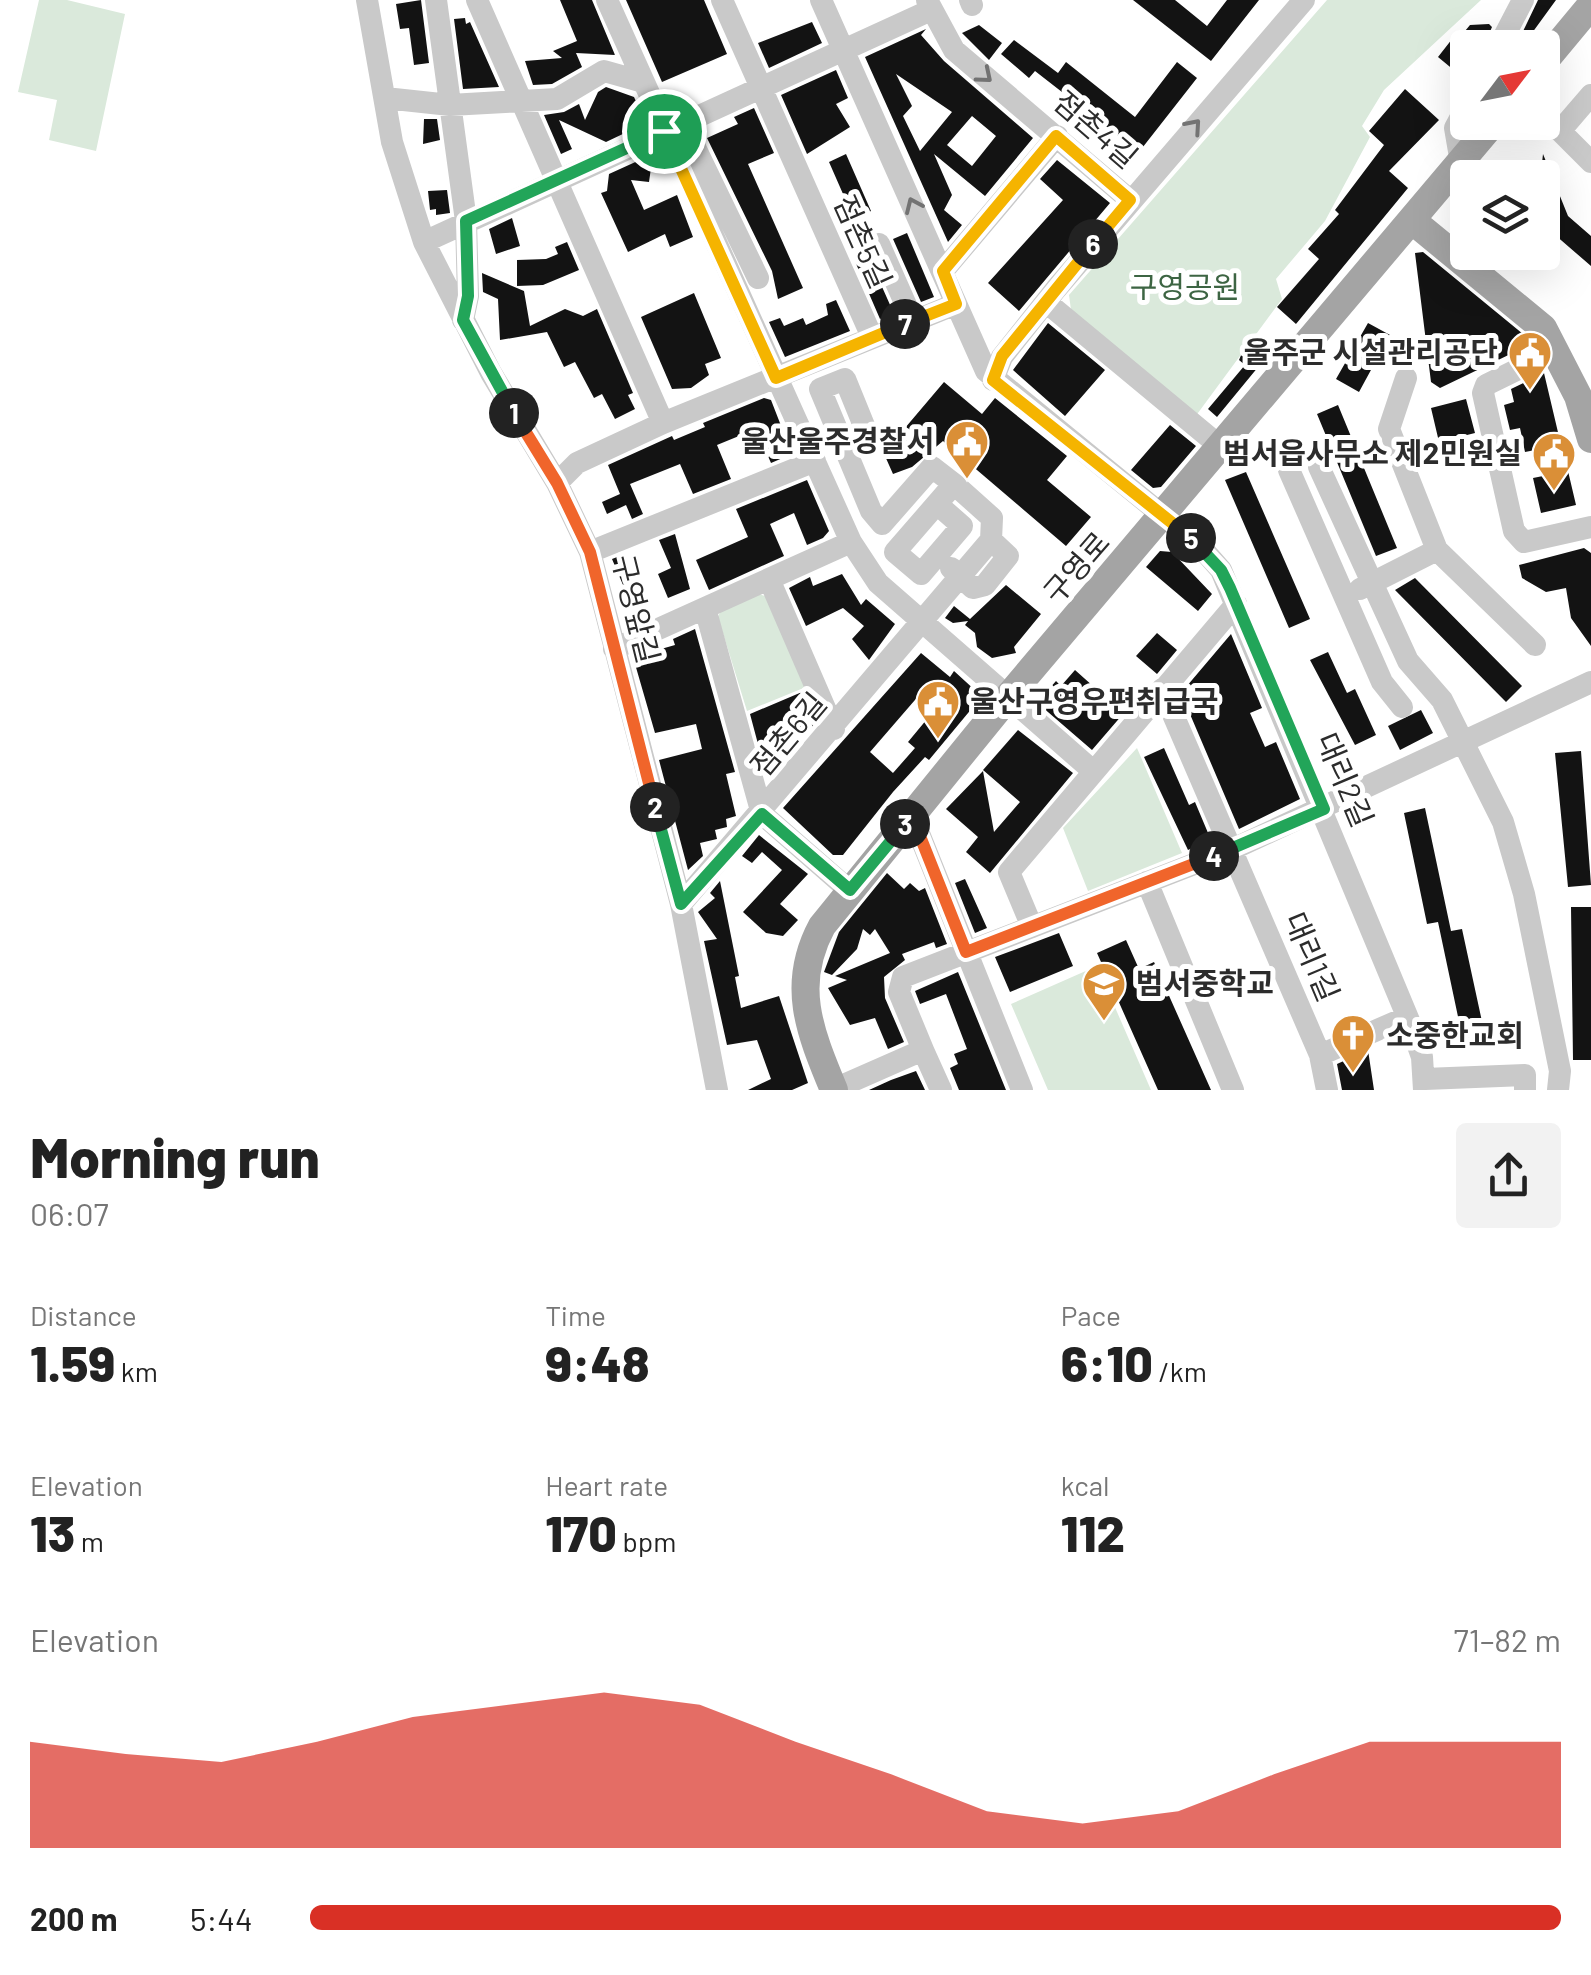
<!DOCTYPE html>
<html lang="en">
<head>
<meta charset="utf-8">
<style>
  :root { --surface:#fff; --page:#f2f2f2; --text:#222; --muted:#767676; --accent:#d93025 }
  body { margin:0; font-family:Barlow,"Noto Sans KR",sans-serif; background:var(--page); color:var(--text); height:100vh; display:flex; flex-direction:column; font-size:38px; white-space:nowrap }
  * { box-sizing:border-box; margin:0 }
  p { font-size:32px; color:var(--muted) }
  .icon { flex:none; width:55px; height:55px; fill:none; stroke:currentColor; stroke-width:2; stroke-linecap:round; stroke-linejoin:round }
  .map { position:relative; height:1090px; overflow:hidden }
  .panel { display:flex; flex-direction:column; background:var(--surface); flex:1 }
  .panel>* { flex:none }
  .needle { width:65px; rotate:58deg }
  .buttons { position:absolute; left:1450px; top:30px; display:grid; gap:20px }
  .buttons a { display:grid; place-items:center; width:110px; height:110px; border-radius:10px; background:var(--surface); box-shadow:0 10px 40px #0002; font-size:50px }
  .pin { position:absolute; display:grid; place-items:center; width:85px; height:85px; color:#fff; margin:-42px; border:5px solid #fff; border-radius:50%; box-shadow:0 2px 10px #0007 }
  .km { position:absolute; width:50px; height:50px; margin:-25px; border-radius:50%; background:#222; color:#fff; font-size:28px; line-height:50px; text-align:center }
  .round { display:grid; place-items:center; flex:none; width:105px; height:105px; border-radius:10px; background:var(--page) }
  .head { display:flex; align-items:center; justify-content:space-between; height:170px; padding:0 30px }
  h1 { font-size:55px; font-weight:800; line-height:75px }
  .metrics { display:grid; grid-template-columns:repeat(3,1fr); gap:15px; height:170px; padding:10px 30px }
  .metrics div { display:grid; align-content:center }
  .metrics b { font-size:50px; font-weight:800 }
  .metrics small { font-size:28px; font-weight:400 }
  .metrics p { font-size:28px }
  .chart { height:280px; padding:20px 30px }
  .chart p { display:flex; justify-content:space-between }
  .chart svg { width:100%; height:180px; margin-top:10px; fill:var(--accent); opacity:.7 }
  ul { padding:0 30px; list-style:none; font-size:32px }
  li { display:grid; grid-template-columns:160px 120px 1fr; align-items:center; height:75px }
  li i { height:25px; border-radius:12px; background:var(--accent) }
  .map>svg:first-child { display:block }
</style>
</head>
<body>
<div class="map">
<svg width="1591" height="1090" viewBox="0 0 1591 1090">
  <rect width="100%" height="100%" fill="#fff"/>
  <path fill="#dae9db" d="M39 0H67L125 14 96 151 49 140 57 100 18 92Z
    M1327 0H1481L1384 90 1362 126 1370 137 1325 221 1276 279 1282 299 1195 417 1071 310 1069 295Z
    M756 593 768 597 806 687 747 711 718 617 723 605Z
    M1137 748 1182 853 1088 891 1063 828Z
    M1097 966 1151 1090H1048L1011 1004Z"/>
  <path fill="#131313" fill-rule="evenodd" d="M421 0 429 63 414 65 409 28 400 29 396 4Z
    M560 0H592L615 55 576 53 582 67 552 84 533 85 525 61 562 58 553 51 577 41Z
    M626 0H704L727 54 662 82Z
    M1133 0H1175L1207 26 1227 0H1259L1211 61Z
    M1538 0H1556L1521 48H1515Z
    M465 18 466 24 470 22 499 87 463 89 454 19Z
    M812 22 822 43 769 68 758 43Z
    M1489 24 1492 27 1483 48H1468V68L1461 76 1438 57 1456 34 1460 37 1470 25Z
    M979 25 1002 43 989 60 962 33Z
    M926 29 921 35 944 61 1033 138 985 196 934 154 952 195 944 210 962 225 948 242 865 57ZM896 74 952 112 920 151 903 116 912 106ZM972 116 996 136 972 166 947 145Z
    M1014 40 1058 73 1066 62 1135 117 1177 62 1197 78 1139 152 1035 71 1029 78 1001 54Z
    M836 70 848 98 836 104 850 127 807 154 781 95Z
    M606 87 634 97 646 123 606 142 559 120 572 149 561 154 544 115 564 112 579 104 585 120 598 92Z
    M1405 89 1439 120 1389 171 1408 188 1296 324 1277 307 1319 259 1308 249 1339 214 1335 210 1384 145 1369 131Z
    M754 108 774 153 748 164 803 288 778 299 772 271 707 138 738 124 734 117Z
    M424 119H437L440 140 423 144Z
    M653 154 649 182 631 180 644 210 677 195 693 237 670 247 665 234 628 252 601 193 607 191 609 174Z
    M846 154 871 211 854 219 829 162Z
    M1543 154 1568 216 1591 236V266L1547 228 1542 178H1506L1542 163Z
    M1057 160 1110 203 1019 311 988 283 1063 200 1040 179Z
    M447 190 450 213 436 215V209L430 210 428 191Z
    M512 218 520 246 496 254 489 229Z
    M907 233 934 297 921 302 893 239Z
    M567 242 579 270 543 285 517 286V260L546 259 558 254 555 247Z
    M1423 252 1523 334V348L1440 388 1431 382 1415 253Z
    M867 253 891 307V314L880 319 854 259Z
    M482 273 524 291 530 326 565 309 583 316 597 309 633 393 628 395 635 409 615 419 602 394 594 398 575 362 564 367 547 332 500 340 498 299 483 292Z
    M694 293 721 358 705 364 709 375 691 388 672 389 641 317Z
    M836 300 850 331 785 357 769 322 780 318 784 326 803 318 806 325 828 315 826 304Z
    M1048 323 1105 370 1065 416 1013 370Z
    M1368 323 1390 335 1359 392 1336 379Z
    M1248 339 1268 355 1217 417 1208 409 1245 365 1239 360Z
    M1544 373 1561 445 1525 452 1520 428 1510 430 1504 405 1514 402 1511 389Z
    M944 382 982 414 995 398 1067 456 1047 480 1091 517 1066 546 943 441 912 467 893 474 881 447 883 436 905 428Z
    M764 398 771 400 792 454 771 463 756 429 717 445 731 479 693 494 680 464 630 484 643 514 632 519 626 505 607 514 602 502 620 494 608 465 672 436 674 440 705 427 703 423Z
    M1466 399 1475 433 1439 442 1431 408Z
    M1338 405 1397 548 1376 556 1317 414Z
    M1170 425 1196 446 1161 487 1153 488 1131 470Z
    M1568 471 1576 505 1541 513 1533 478Z
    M1246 472 1310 619 1289 628 1225 480Z
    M807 480 829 531 823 538 807 545 794 513 770 524 784 556 709 590 696 560 748 537 736 509Z
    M675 534 690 589 668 598 658 574 671 568 659 540Z
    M1584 548 1591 553V646L1571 618 1566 588 1546 592 1522 578 1519 565Z
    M1160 551 1172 552 1212 594 1198 611 1146 567Z
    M625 554 636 579 623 585 612 559Z
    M842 574 861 605 866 599 895 624 869 660 852 639 864 626 843 608 806 626 789 588 810 577 813 586Z
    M1415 578 1522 686 1506 702 1395 590Z
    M1006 585 1041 614 1014 647 1016 653 992 658 977 647 975 633 965 625 968 621 953 623 945 618 954 606 970 619Z
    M695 629 735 772 726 774 736 816 726 819 727 827 715 830 717 839 700 843 703 856 688 870 659 760 702 749 696 724 655 733 633 657 675 645 673 639Z
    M1157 633 1177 650 1157 674 1136 656Z
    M1231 634 1262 708 1250 713 1265 747 1276 742 1300 799 1239 829 1181 693Z
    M1328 652 1347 693 1355 689 1376 735 1355 745 1310 660Z
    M921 653 950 677 954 671 977 692 978 701 929 760 925 757 893 792 843 855H833L783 808ZM921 693 937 707 908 742 915 748 893 773 870 752Z
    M1075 670 1103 695 1108 689 1129 707 1092 750 1041 706V698L1056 681 1061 686Z
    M802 692 815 723 795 746 783 750 785 754 774 762 775 771 766 774 750 714Z
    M1421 710 1433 733 1400 750 1388 726Z
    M1018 730 1073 773 990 873 966 852 978 837 946 809 983 771 994 832 1020 802 983 770Z
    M1164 748 1189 805 1195 802 1211 840 1188 850 1144 757Z
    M1581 751 1591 885 1568 887 1555 753Z
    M1425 808 1451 931 1462 929 1486 1040 1464 1045 1438 922 1427 924 1404 813Z
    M759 835 808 874 780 904 798 920 783 936 766 933 743 912 782 870 762 852 752 863 742 856Z
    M887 873 904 889 910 883 919 891 925 888 947 944 936 948 934 942 902 954 905 960 884 977 885 998 904 1042 888 1049 875 1018 850 1025 828 988 847 980 835 976 890 953 875 929 870 935 863 929 857 949 832 975 824 972 839 932Z
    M965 879 987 928 975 933 955 883Z
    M720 881 739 976 735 977 741 1008 779 996 808 1083 792 1090H748L771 1079 757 1040 727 1045 704 941 717 939 698 912 715 898 710 893Z
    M1571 907H1591V1060H1573Z
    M1059 933 1073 966 1010 992 995 957Z
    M1126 940 1139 969 1154 962 1211 1090H1158L1097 953Z
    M958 972 1006 1090H959L950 1068 958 1064 954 1054 967 1049 946 994 920 1004 915 991Z
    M1368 1050 1374 1090H1342L1337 1064Z
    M916 1071 925 1090H869L891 1080Z"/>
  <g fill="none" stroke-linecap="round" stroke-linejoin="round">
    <path stroke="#c9c9c9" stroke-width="22" d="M367 0 392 142 424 242 491 373 557 483 590 552 681 904 717 1090
      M436 0 466 221 468 296 463 320
      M477 0 663 423
      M607 0 851 542 878 583 1093 771
      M722 0 872 337
      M821 0 986 371 1199 545 1221 570 1410 1023 1422 1057 1424 1090
      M927 0 954 50 1130 200
      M970 0 972 5
      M1498 48 1523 0
      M1591 95 1560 131 1591 162
      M385 98 450 105 557 99 604 71 643 82
      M691 139 758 278
      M1461 163 1455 128 1468 104
      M424 242 931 10
      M879 244 913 321
      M943 271 1057 136
      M1046 302 1222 448
      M1555 351 1486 385 1483 393 1514 531 1524 542 1591 527
      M1406 378 1389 429 1437 550 1535 645
      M993 380 1002 357 1056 289 1304 0
      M845 447 869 438 845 379 820 389 871 511 882 524 932 467 954 484
      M1319 467 1408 661 1442 700 1503 822 1524 894 1560 1071 1558 1090
      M1289 470 1382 682 1402 707
      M557 483 577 463 663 423 956 304
      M590 552 815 461
      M951 568 973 588 985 585 1008 556 991 540
      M769 579 834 729
      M1360 589 1437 550
      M705 608 762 814
      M614 649 851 542
      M1162 689 1320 1055 1327 1090
      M762 814 849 890
      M912 816 1022 1090
      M1147 882 1233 1090
      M681 904 991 540 992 518 954 484 895 552 921 574 962 526 937 504
      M1032 927 1009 872 1236 604
      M923 1050 941 1090
      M1320 1055 1407 1017
      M1425 1079 1525 1075V1090
      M832 1090 923 1050 899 992 903 977 1233 849 1591 682"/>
    <path stroke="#a4a4a4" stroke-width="28" d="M1542 64 1591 5
      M1414 222 1543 328 1578 396 1591 439
      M834 1090C810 1032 790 985 822 926L1008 697 1494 122"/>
  </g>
  <defs><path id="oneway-chevron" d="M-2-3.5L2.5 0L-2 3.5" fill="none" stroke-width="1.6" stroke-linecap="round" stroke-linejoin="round" transform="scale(2.5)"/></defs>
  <g stroke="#737373">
    <use href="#oneway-chevron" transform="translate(985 76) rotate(40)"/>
    <use href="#oneway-chevron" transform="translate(1194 126) rotate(-49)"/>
    <use href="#oneway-chevron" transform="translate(913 205) rotate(-114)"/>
  </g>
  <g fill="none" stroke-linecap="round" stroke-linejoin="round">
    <defs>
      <path id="split-1" d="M514 413 463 320 468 296 466 221 664 131"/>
      <path id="split-2" d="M514 413 557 483 590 552 655 807"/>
      <path id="split-3" d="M655 807 681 904 762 814 850 890 905 824"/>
      <path id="split-4" d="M905 824 912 816 966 952 1214 856"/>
      <path id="split-5" d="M1191 538 1221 570 1230 588 1324 809 1214 856"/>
      <path id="split-6" d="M1093 244 1002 356 993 380 1191 538"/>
      <path id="split-7" d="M905 324 956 304 943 271 1056 136 1130 200 1093 244"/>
      <path id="split-8" d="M664 131 776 378 905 324"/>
    </defs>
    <use href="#split-1" stroke="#fff" stroke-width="20"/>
    <use href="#split-2" stroke="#fff" stroke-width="20"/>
    <use href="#split-3" stroke="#fff" stroke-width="20"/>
    <use href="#split-4" stroke="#fff" stroke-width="20"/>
    <use href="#split-5" stroke="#fff" stroke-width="20"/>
    <use href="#split-6" stroke="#fff" stroke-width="20"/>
    <use href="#split-7" stroke="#fff" stroke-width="20"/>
    <use href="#split-8" stroke="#fff" stroke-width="20"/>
    <use href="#split-1" stroke="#22a559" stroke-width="12"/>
    <use href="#split-2" stroke="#f0652b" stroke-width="12"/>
    <use href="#split-3" stroke="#22a559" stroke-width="12"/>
    <use href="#split-4" stroke="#f0652b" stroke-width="12"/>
    <use href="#split-5" stroke="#22a559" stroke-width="12"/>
    <use href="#split-6" stroke="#f5b400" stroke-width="12"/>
    <use href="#split-7" stroke="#f5b400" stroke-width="12"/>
    <use href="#split-8" stroke="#f5b400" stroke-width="12"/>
  </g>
  <defs>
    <symbol id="civic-pin" viewBox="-11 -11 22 30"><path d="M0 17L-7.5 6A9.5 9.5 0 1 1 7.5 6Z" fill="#da8f37" stroke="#fff"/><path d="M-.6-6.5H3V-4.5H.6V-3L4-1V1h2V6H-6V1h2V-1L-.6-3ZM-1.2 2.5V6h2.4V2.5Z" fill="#fff"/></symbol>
    <symbol id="school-pin" viewBox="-11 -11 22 30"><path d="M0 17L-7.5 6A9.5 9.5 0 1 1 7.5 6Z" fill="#da8f37" stroke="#fff"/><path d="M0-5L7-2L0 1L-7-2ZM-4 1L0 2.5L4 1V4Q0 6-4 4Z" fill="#fff"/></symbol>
    <symbol id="church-pin" viewBox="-11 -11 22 30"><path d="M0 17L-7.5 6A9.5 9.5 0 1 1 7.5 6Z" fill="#da8f37" stroke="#fff"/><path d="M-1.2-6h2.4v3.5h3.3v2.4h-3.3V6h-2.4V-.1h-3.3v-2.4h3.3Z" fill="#fff"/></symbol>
  </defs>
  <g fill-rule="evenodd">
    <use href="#civic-pin" x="1505" y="328" width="50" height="68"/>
    <use href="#civic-pin" x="942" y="417" width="50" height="68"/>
    <use href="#civic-pin" x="1529" y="429" width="50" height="68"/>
    <use href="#civic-pin" x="913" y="677" width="50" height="68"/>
    <use href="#school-pin" x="1079" y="959" width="50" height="68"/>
    <use href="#church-pin" x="1328" y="1011" width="50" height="68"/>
  </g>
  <g text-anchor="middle" stroke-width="10" stroke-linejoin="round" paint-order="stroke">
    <g font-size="30" fill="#2c2c2c" stroke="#fff">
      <text transform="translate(1095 130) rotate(41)" y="10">점촌4길</text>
      <text transform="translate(862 242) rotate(66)" y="10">점촌5길</text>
      <text transform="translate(1077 568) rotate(-49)" y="10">구영로</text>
      <text transform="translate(635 609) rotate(76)" y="10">구영앞길</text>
      <text transform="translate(789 735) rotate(-50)" y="10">점촌6길</text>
      <text transform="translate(1344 780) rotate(67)" y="10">대리2길</text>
      <text transform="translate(1311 957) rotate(67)" y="10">대리1길</text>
    </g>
    <g font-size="30" fill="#3d6543" stroke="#fff">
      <text x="1185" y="298">구영공원</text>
    </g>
    <g font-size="30" font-weight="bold" fill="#2c2c2c" stroke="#fff" text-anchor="end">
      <text x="1498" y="363">울주군 시설관리공단</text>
      <text x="934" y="452">울산울주경찰서</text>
      <text x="1522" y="464">범서읍사무소 제2민원실</text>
      <text x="970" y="712" text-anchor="start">울산구영우편취급국</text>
      <text x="1136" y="994" text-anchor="start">범서중학교</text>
      <text x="1386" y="1046" text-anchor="start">소중한교회</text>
    </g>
  </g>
</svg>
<div class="buttons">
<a><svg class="needle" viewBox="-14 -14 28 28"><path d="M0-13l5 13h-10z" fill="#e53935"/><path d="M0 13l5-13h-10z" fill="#767676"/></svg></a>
<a><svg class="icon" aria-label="layers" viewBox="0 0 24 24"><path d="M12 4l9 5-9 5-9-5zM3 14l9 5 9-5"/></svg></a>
</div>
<div class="pin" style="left:664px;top:131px;background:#1e9e55"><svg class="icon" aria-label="arrive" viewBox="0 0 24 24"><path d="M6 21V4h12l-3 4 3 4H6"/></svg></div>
<b class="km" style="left:514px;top:413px">1</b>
<b class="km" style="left:655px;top:807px">2</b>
<b class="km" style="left:905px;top:824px">3</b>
<b class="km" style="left:1214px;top:856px">4</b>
<b class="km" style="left:1191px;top:538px">5</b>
<b class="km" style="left:1093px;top:244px">6</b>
<b class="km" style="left:905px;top:324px">7</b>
</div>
<section class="panel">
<div class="head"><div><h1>Morning run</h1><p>06:07</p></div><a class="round"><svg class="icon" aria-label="share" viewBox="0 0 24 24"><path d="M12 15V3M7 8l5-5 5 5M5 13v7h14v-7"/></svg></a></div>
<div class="metrics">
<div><p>Distance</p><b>1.59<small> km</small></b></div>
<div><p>Time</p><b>9:48</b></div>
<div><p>Pace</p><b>6:10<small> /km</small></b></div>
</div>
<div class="metrics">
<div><p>Elevation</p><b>13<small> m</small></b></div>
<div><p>Heart rate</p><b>170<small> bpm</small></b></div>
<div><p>kcal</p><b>112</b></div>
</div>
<div class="chart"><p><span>Elevation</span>71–82 m</p>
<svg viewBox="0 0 160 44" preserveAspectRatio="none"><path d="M0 44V18L10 21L20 23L30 18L40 12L50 9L60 6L70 9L80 18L90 26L100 35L110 38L120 35L130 26L140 18L150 18L160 18V44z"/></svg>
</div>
<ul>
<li><b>200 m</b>5:44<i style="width:100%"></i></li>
</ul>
</section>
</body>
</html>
